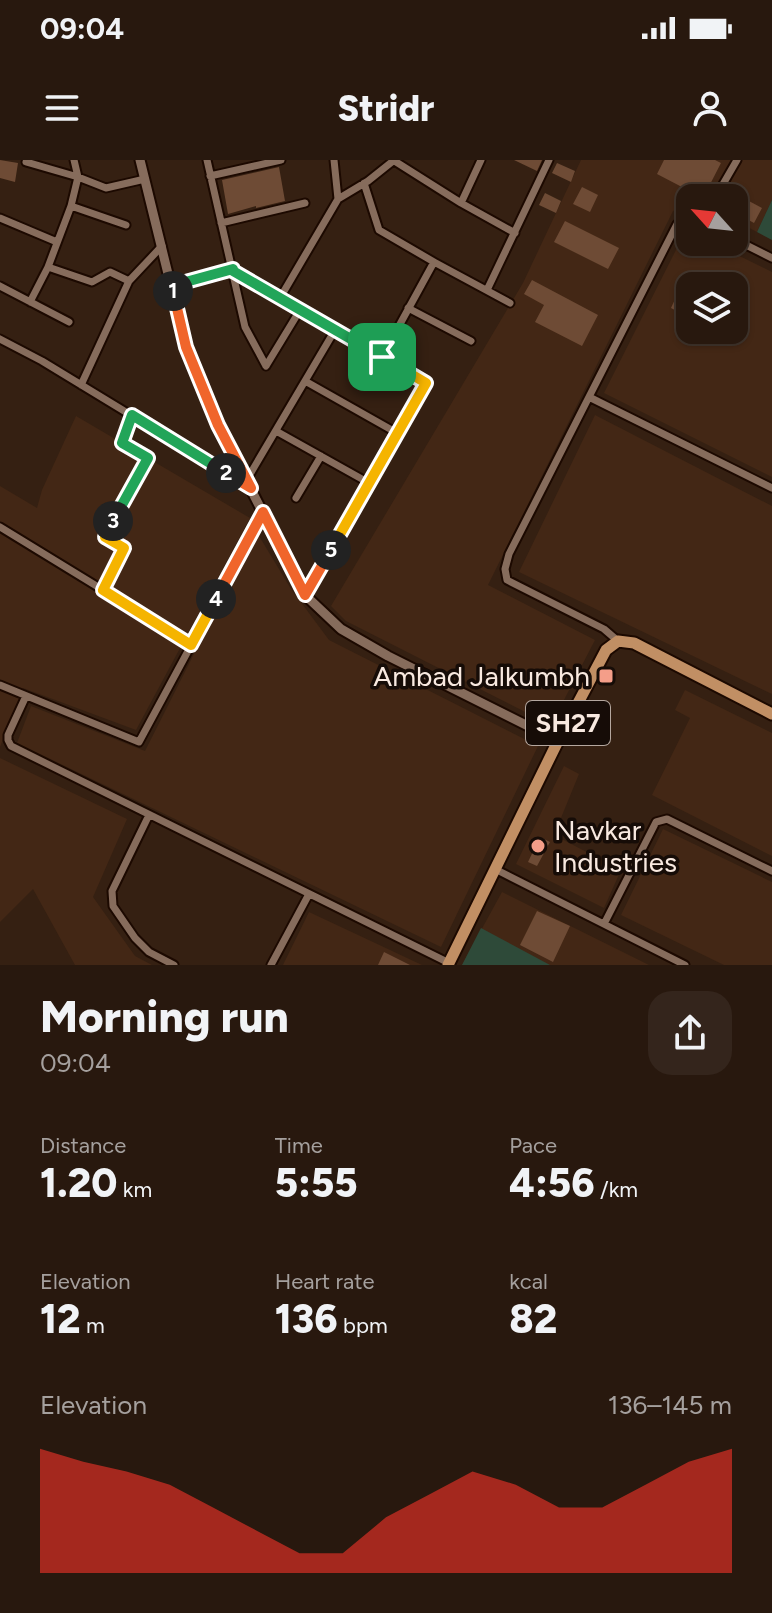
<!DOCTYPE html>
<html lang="en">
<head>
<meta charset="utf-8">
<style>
  :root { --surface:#28180e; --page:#34251c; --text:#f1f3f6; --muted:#a5a09e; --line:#44372e; --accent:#d93025 }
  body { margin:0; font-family:Figtree,sans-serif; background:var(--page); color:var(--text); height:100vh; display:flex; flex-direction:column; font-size:30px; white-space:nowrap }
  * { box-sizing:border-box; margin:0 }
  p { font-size:26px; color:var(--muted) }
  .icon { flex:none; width:44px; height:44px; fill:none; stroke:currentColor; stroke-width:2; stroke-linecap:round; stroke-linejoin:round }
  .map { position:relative; height:805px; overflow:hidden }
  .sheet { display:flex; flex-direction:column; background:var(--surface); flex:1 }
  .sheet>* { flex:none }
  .needle { width:52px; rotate:297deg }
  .tools { position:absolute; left:676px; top:24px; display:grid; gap:16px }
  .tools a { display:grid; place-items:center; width:72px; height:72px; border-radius:16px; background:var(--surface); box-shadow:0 2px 6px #0004,0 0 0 2px var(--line); font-size:40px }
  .pin { position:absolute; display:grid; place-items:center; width:68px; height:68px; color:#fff; margin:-34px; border-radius:16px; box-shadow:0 4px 12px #0006 }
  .km { position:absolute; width:40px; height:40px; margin:-20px; border-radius:50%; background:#222; color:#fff; font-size:22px; line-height:40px; text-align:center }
  .round { display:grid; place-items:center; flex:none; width:84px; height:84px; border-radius:24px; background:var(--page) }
  .overview { display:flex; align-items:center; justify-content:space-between; height:136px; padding:0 40px }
  h1 { font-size:44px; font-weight:800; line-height:60px }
  .metrics { display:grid; grid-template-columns:repeat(3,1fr); gap:12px; height:136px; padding:8px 40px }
  .metrics div { display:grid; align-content:center }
  .metrics b { font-size:40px; font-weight:800 }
  .metrics small { font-size:22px; font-weight:400 }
  .metrics p { font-size:22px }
  .chart { height:224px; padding:16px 40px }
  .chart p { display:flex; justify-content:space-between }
  .chart svg { width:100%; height:144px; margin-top:8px; fill:var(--accent); opacity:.7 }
  .status { display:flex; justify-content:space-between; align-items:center; height:56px; padding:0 40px; background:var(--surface); direction:ltr }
  .status svg { height:22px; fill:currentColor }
  header { display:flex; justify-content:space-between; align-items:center; height:104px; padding:0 40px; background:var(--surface); font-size:36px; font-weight:800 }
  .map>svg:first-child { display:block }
</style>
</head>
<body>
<div class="status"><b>09:04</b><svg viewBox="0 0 49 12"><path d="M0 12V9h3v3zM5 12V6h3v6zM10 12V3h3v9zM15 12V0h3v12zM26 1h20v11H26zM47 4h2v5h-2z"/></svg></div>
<header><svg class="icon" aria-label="menu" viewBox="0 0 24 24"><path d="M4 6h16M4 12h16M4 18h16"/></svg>Stridr<svg class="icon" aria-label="person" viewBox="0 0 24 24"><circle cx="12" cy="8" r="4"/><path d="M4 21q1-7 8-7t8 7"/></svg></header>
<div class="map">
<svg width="772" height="805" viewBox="0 0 772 805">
  <rect width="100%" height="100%" fill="#352012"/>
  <path fill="#432715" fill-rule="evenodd" d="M581 0H772V40L757 72 734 60V38H690V44L673 51 488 425 595 480 551 565 346 461 331 446 523 123Z
    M686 70 690 72V82H711L772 112V317L604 233ZM690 126H734V170H690Z
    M595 255 772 346V534L519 412Z
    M76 256 250 358 136 570 23 528 0 587V326L37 348 42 330Z
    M256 371 291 429 329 480 538 586 441 787 17 583 31 546 145 591Z
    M685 530 772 573V696L652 635 690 558 675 550Z
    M0 598 127 659 93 737 135 796 152 805H75L33 729 0 762Z
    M564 606 579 614 554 675 621 710 604 748 516 704Z
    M663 669 772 722V805H724L621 755Z
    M502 732 649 805H462Z
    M309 752 422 805H283Z"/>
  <path fill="#2e4a39" d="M772 40V80L757 72Z
    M481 768 550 805H462Z"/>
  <path fill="#6e4b35" d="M0 0 18 3 15 22 0 18Z
    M514 0H542L537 11Z
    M664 0H715L721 3 703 38 657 14Z
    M557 3 575 11 571 22 552 13Z
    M279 7 285 41 256 48V46L228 54 222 20Z
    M582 27 598 35 590 52 573 44Z
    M545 33 561 41 556 53 539 45Z
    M734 33 762 48 754 63 734 52Z
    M565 61 619 88 608 109 554 82Z
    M532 120 598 155 582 186 535 162 544 145 524 134Z
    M682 124 690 128V158L671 148Z
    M540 677 550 682 537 706 528 702Z
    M537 751 570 766 553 802 520 785Z
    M384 792 410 805H378Z"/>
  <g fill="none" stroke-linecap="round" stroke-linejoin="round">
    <defs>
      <path id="minor" d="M207 0 245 167 266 206
        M393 0 461 43 515 73
        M26 2 78 17 106 28 145 19
        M210 16 281 0
        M364 23 379 70 434 102 382 197
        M715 38 737 0
        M338 39 368 21 393 1
        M461 43 481 0
        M71 46 126 65
        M0 58 57 82
        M221 63 305 43
        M734 79 772 98
        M434 102 510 143
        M48 107 92 122 110 112 129 121
        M233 111 426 223 305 435
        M0 126 69 162
        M171 126 233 109
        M487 130 549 0
        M280 138 338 39 334 0
        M30 142 48 107 71 46 78 17 74 0
        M408 148 471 181
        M0 179 42 201 249 327
        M266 206 300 150
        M305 221 397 273
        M81 225 129 121 162 86
        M589 237 772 328
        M132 255 122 283 148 298 105 377 124 388 103 430 191 485
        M276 271 369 323
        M246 321 335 170
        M296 338 321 296
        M0 367 103 430
        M618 481 604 469 507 420 505 409 509 394 677 64 690 61
        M0 525 139 582 263 352
        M26 536 8 575V580L11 586 449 803
        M149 655 112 731 113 746 135 778 149 792 174 805
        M495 709 685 805
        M604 764 656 662 667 659 772 711
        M271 805 309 734"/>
      <path id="tertiary" d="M140 0 186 187 218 265 305 435 341 469 388 496 558 581"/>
      <path id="primary" d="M448 805 558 581 606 490 618 481 634 483 772 554"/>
    </defs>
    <use href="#minor" stroke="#1c0900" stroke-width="11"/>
    <use href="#tertiary" stroke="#1c0900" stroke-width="13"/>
    <use href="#primary" stroke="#1c0900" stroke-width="15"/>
    <use href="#minor" stroke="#866c5c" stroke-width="7"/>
    <use href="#tertiary" stroke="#866c5c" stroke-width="9"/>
    <use href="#primary" stroke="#c18f64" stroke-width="11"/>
  </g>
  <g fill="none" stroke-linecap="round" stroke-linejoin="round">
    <defs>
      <path id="split-1" d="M173 131 171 126 233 109V111L382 197"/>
      <path id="split-2" d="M173 131 186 187 218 265 251 328 226 313"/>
      <path id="split-3" d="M113 361 148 298 122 283 132 255 226 313"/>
      <path id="split-4" d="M113 361 105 377 124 388 103 430 191 485 216 439"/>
      <path id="split-5" d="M216 439 263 352 305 435 331 390"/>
      <path id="split-6" d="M331 390 426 223 382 197"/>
    </defs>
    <use href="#split-1" stroke="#fff" stroke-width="16"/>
    <use href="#split-2" stroke="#fff" stroke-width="16"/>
    <use href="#split-3" stroke="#fff" stroke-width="16"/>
    <use href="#split-4" stroke="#fff" stroke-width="16"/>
    <use href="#split-5" stroke="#fff" stroke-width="16"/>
    <use href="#split-6" stroke="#fff" stroke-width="16"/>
    <use href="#split-1" stroke="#22a559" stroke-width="10"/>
    <use href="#split-2" stroke="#f0652b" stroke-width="10"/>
    <use href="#split-3" stroke="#22a559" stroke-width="10"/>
    <use href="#split-4" stroke="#f5b400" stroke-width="10"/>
    <use href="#split-5" stroke="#f0652b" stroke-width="10"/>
    <use href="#split-6" stroke="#f5b400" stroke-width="10"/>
  </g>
  <g fill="#f49e89" stroke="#160c07" stroke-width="3">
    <rect x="598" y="508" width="16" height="16" rx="4"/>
    <circle cx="538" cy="686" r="8"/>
  </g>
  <g text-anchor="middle" stroke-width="7" stroke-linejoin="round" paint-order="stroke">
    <rect fill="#160c07" stroke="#b4a79f" stroke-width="2" x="526" y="541" width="84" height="44" rx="6"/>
    <g font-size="26" font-weight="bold" fill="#f8e9e0">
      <text x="568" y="572">SH27</text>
    </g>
    <g font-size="28" fill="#f8e9e0" stroke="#160c07" text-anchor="end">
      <text x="590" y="526">Ambad Jalkumbh</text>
      <text x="554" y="680" text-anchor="start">Navkar<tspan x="554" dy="32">Industries</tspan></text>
    </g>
  </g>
</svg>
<div class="tools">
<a><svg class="needle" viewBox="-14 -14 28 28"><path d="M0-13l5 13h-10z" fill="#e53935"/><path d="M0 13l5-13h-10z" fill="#a5a09e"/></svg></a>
<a><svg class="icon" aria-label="layers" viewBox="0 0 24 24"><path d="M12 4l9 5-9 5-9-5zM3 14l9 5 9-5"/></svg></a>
</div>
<div class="pin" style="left:382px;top:197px;background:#1e9e55"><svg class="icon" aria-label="arrive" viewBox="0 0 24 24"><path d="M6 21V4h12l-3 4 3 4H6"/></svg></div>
<b class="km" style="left:173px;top:131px">1</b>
<b class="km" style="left:226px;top:313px">2</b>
<b class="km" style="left:113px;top:361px">3</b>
<b class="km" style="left:216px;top:439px">4</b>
<b class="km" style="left:331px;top:390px">5</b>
</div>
<section class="sheet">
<div class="overview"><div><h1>Morning run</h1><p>09:04</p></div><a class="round"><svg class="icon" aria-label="share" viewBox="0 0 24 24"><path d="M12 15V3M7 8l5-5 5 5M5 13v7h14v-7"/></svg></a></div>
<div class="metrics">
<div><p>Distance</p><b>1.20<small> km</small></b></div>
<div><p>Time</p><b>5:55</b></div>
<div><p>Pace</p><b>4:56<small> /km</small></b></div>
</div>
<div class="metrics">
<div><p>Elevation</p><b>12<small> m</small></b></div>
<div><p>Heart rate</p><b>136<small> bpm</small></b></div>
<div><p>kcal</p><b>82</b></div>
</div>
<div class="chart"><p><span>Elevation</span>136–145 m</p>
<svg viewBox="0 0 160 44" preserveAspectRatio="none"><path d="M0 44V6L10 10L20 13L30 17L40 24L50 31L60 38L70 38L80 27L90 20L100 13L110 17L120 24L130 24L140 17L150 10L160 6V44z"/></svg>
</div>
</section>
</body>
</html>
